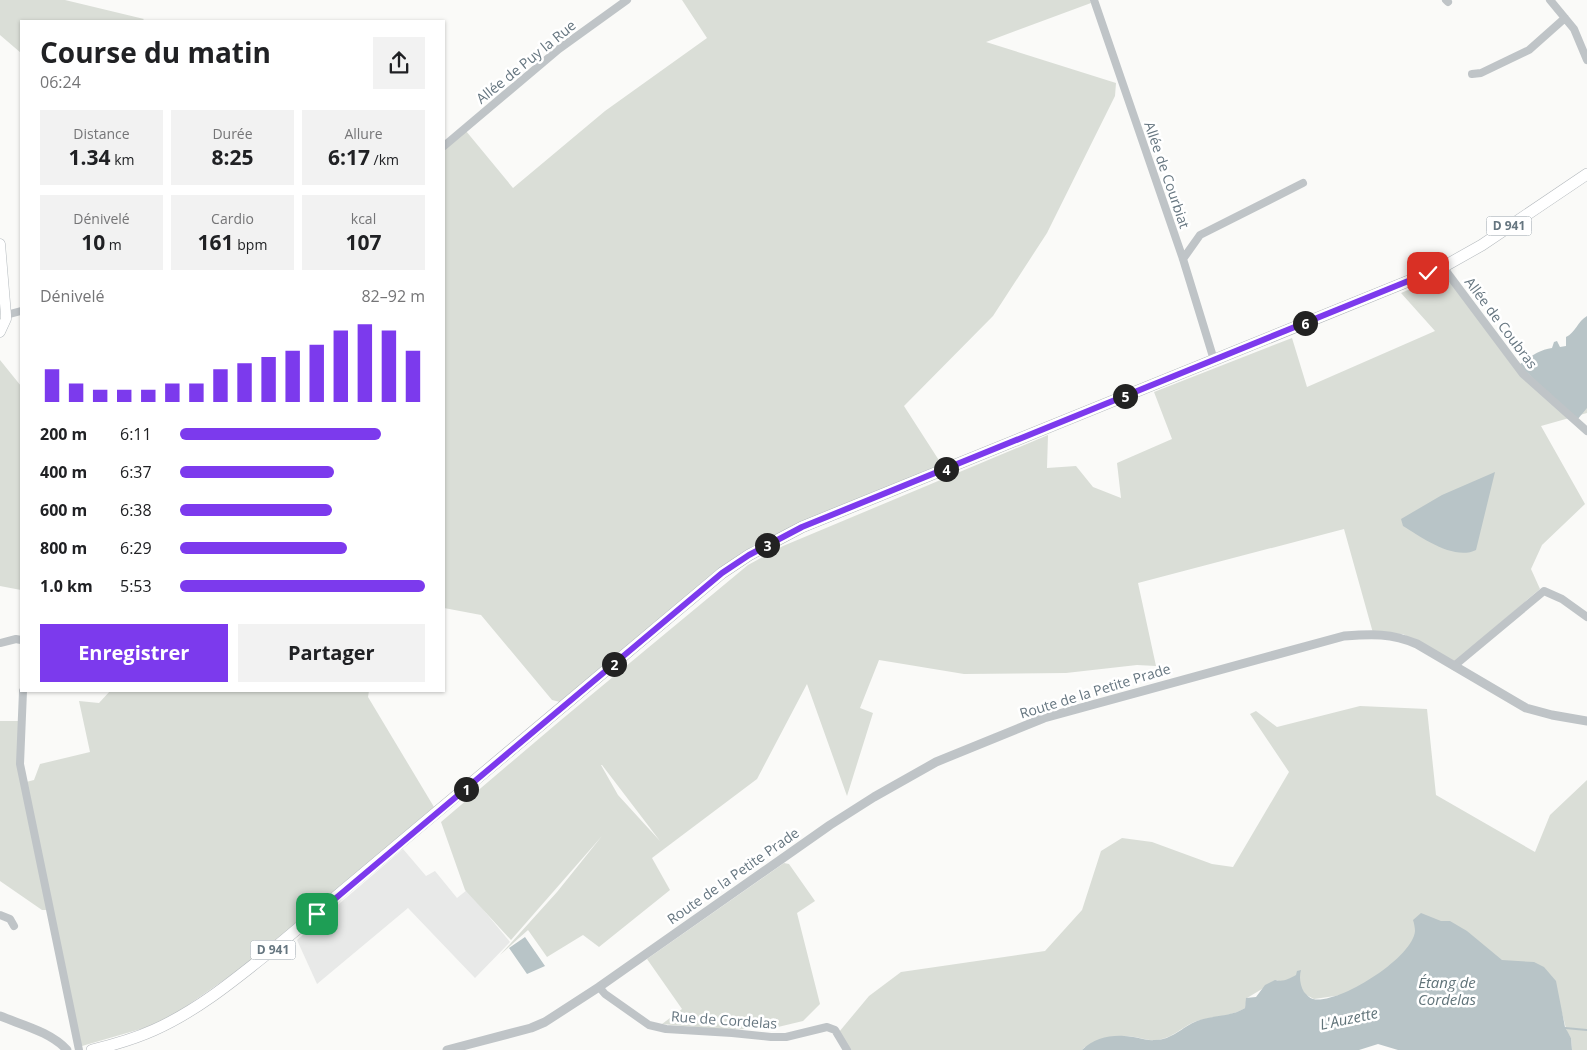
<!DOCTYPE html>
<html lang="fr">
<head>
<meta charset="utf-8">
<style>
  :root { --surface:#fff; --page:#f2f2f2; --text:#202124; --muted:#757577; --accent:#7c3aed }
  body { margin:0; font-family:"Open Sans",sans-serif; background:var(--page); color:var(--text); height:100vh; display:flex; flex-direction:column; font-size:19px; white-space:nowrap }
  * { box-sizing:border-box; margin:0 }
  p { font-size:16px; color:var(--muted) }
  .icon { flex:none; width:28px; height:28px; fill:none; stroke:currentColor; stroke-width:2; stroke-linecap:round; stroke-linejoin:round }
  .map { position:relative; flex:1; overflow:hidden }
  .drawer { position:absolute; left:20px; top:20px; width:425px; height:672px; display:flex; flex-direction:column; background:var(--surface); border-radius:0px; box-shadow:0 1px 4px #0004 }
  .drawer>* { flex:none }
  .pin { position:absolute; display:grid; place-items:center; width:42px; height:42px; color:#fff; margin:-21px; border-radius:10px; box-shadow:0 2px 8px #0006 }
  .km { position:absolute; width:25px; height:25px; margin:-12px; border-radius:50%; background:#222; color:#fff; font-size:14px; line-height:25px; text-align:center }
  .round { display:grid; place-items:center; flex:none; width:52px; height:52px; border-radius:0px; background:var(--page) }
  .head { display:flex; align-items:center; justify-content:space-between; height:85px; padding:0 20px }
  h1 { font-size:28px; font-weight:700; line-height:38px }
  .figures { display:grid; grid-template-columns:repeat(3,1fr); gap:8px; height:85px; padding:5px 20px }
  .figures div { display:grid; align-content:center; border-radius:0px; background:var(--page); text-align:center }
  .figures b { font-size:21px; font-weight:700 }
  .figures small { font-size:14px; font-weight:400 }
  .figures p { font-size:14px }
  .chart { height:140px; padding:10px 20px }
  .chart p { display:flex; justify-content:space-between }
  .chart svg { width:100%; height:90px; margin-top:5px; stroke:var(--accent); stroke-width:6 }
  .cta { display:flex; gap:10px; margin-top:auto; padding:10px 20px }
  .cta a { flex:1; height:58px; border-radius:0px; background:var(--accent); color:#fff; font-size:20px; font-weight:700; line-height:58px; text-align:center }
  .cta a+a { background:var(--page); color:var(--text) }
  ul { padding:0 20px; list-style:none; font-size:16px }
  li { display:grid; grid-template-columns:80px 60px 1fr; align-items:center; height:38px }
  li i { height:12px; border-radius:6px; background:var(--accent) }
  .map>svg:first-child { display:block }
</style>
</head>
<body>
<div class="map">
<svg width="1587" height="1050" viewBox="0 0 1587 1050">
  <rect width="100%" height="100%" fill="#fafaf8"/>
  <path fill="#e8e9e8" d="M403 849 426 876 435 871 457 898 467 890 510 942 475 978 408 908 317 984 297 940Z"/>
  <path fill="#daded7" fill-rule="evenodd" d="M0 0H65L144 19 142 21H21V53L0 35Z
    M682 0H1090L1091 3 986 42 1116 83 1115 96 1047 233 993 316 904 406 942 465 756 544 733 559 560 702 552 700 481 615 444 608V150L466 131 513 188 605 111 707 38Z
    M1449 272 1525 374 1587 398V413L1541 426 1585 504 1542 545 1531 569 1540 589 1453 663 1403 634 1373 633 1344 529 1138 583 1156 666 1137 665 1066 673 964 674 879 660 860 708 873 713 847 796 807 684 757 779 652 858 670 890 599 947 583 935 547 957 528 930 500 955 557 892 602 836 511 940 465 890 441 822 561 720 748 565 783 546 1048 435 1047 468 1076 466 1093 487 1121 498 1117 463 1172 439 1154 392 1292 338 1307 387 1435 331 1401 293ZM601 765H602L660 841 618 795Z
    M0 360 21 386V590L0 586Z
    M110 691H369L368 697 434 807 263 953 178 1012 158 1024 82 1046 80 1042 26 782 34 780 40 764 90 752 79 701 99 703Z
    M1360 706 1427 709 1436 795 1535 852 1550 815 1587 780V1050H1572L1571 1038 1567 1032 1559 1002 1419 928 1406 959 1356 993 1314 999 1277 980 1247 998 1245 1008C1231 1017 1213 1016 1197 1021 1182 1026 1173 1039 1156 1040 1146 1041 1136 1036 1125 1036 1115 1036 1096 1044 1085 1047L1082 1050H850L839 1032 869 996 901 972 1045 951 1082 910 1101 851 1122 838 1152 842 1212 864 1233 867 1289 772 1250 714 1256 711 1277 727Z
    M0 721H19L18 764 47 910H42L0 881Z
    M784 863 789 864 815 901 797 913 820 1004 803 1021 778 1027 728 1030 662 1024 682 1009 647 959Z"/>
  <path fill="#b8c4c7" d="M1587 316V408L1577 420 1519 365C1529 357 1539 350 1552 348L1554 342 1557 341 1560 347 1566 346V337C1575 333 1578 321 1587 316Z
    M1495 472 1476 550C1454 561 1421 537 1403 526L1401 519 1442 495Z
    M1421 913 1441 921H1450L1467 931 1502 960 1534 962 1544 967 1556 981 1565 1027 1571 1038 1572 1050H1398L1378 1044 1359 1050H1082C1093 1039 1109 1035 1124 1036 1135 1036 1145 1041 1155 1040 1172 1040 1182 1027 1197 1021 1212 1015 1231 1017 1245 1008L1246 998 1256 997 1265 985 1275 980C1284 982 1288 979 1296 975L1297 971 1301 970C1299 977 1300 985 1304 992 1307 995 1309 998 1313 999 1338 1005 1413 958 1415 931 1415 928 1414 923 1413 920Z
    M525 937 545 966 527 974 509 948Z"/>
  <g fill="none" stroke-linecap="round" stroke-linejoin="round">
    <path stroke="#b8c4c7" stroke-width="2" d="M1565 1028 1587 1030"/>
    <defs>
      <path id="secondary" d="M0 244 6 315V319L0 332"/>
      <path id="primary" d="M92 1050C113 1045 134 1039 154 1030 199 1010 238 977 277 946L722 573 749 555 802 527 1443 267 1482 245 1587 174"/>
    </defs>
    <use href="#secondary" stroke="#b4babe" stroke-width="11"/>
    <use href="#primary" stroke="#b3b8bc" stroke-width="12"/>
    <path stroke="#bfc4c7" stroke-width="8" d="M1094 0 1183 259 1214 360
      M1446 0 1448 2
      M1550 0 1574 29 1587 60
      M1472 74 1481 73 1529 50 1565 18
      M444 146 559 49 627 0
      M1183 259 1200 235 1303 183
      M1443 267 1523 374 1587 431
      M6 315 21 311
      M0 643 16 639 21 640
      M1454 666 1544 591 1562 599 1587 617
      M23 691 20 764 79 1050
      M0 915 10 919 14 926
      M599 987 605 994 649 1025 666 1029 732 1033 771 1037H786L827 1027 835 1030 847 1050"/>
    <path stroke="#bfc4c7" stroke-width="9" d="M0 1016C22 1025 51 1032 67 1050
      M447 1050 531 1028 545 1022 599 987 830 825 874 797 936 762 1044 718 1344 636C1372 634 1391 633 1417 644L1526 708 1552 715 1587 721"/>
    <use href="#secondary" stroke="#fff" stroke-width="10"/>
    <use href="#primary" stroke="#fff" stroke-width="11"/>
  </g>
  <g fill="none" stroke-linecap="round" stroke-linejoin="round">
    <defs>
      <path id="route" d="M317 914 722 573 749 555 802 527 1428 273"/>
    </defs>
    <use href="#route" stroke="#fff" stroke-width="10"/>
    <use href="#route" stroke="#7c3aed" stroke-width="6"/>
  </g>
  <g text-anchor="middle" stroke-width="5" stroke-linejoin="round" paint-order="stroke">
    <g fill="#fff" stroke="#949fa6" stroke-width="1">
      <rect x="1486.5" y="216.5" width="45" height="19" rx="4"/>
      <rect x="250.5" y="940.5" width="45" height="19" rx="4"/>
    </g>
    <g font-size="12" font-weight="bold" fill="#667680">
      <text x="1509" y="230">D 941</text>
      <text x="273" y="954">D 941</text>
    </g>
    <g font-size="14" fill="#667680" stroke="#fff">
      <text transform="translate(526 62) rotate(-39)" y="5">Allée de Puy la Rue</text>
      <text transform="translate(1167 175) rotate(71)" y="5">Allée de Courbiat</text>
      <text transform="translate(1501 323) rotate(53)" y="5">Allée de Coubras</text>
      <text transform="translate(1095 691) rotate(-17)" y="5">Route de la Petite Prade</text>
      <text transform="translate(733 876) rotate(-35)" y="5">Route de la Petite Prade</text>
      <text transform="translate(724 1020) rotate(4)" y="5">Rue de Cordelas</text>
    </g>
    <g font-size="15" font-style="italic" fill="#61747a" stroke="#fff">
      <text x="1447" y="988">Étang de<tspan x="1447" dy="17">Cordelas</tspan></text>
      <text transform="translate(1349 1019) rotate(-12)" y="5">L'Auzette</text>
    </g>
  </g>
</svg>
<div class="pin" style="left:317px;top:914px;background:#1e9e55"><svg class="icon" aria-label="arrive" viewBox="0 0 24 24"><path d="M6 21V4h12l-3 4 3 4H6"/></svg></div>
<div class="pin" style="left:1428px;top:273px;background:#d93025"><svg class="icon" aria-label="check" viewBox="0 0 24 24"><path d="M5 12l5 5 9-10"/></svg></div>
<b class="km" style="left:466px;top:789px">1</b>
<b class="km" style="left:614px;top:664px">2</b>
<b class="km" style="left:767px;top:545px">3</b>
<b class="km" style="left:946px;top:469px">4</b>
<b class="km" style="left:1125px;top:396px">5</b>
<b class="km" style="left:1305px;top:323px">6</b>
<section class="drawer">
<div class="head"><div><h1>Course du matin</h1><p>06:24</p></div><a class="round"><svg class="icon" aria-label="share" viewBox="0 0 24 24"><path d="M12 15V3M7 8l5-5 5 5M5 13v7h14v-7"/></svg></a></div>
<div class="figures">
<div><p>Distance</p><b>1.34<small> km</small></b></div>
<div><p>Durée</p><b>8:25</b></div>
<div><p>Allure</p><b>6:17<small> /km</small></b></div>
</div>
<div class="figures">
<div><p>Dénivelé</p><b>10<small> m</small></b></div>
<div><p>Cardio</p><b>161<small> bpm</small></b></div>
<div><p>kcal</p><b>107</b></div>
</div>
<div class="chart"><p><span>Dénivelé</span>82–92 m</p>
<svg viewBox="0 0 160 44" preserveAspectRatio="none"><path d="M5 44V28M15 44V35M25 44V38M35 44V38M45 44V38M55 44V35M65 44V35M75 44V28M85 44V25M95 44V22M105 44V19M115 44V16M125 44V9M135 44V6M145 44V9M155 44V19"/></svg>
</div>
<ul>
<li><b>200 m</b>6:11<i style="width:82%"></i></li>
<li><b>400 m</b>6:37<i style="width:63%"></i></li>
<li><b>600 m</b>6:38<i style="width:62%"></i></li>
<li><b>800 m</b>6:29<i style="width:68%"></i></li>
<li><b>1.0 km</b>5:53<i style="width:100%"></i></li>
</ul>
<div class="cta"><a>Enregistrer</a><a>Partager</a></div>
</section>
</div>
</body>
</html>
